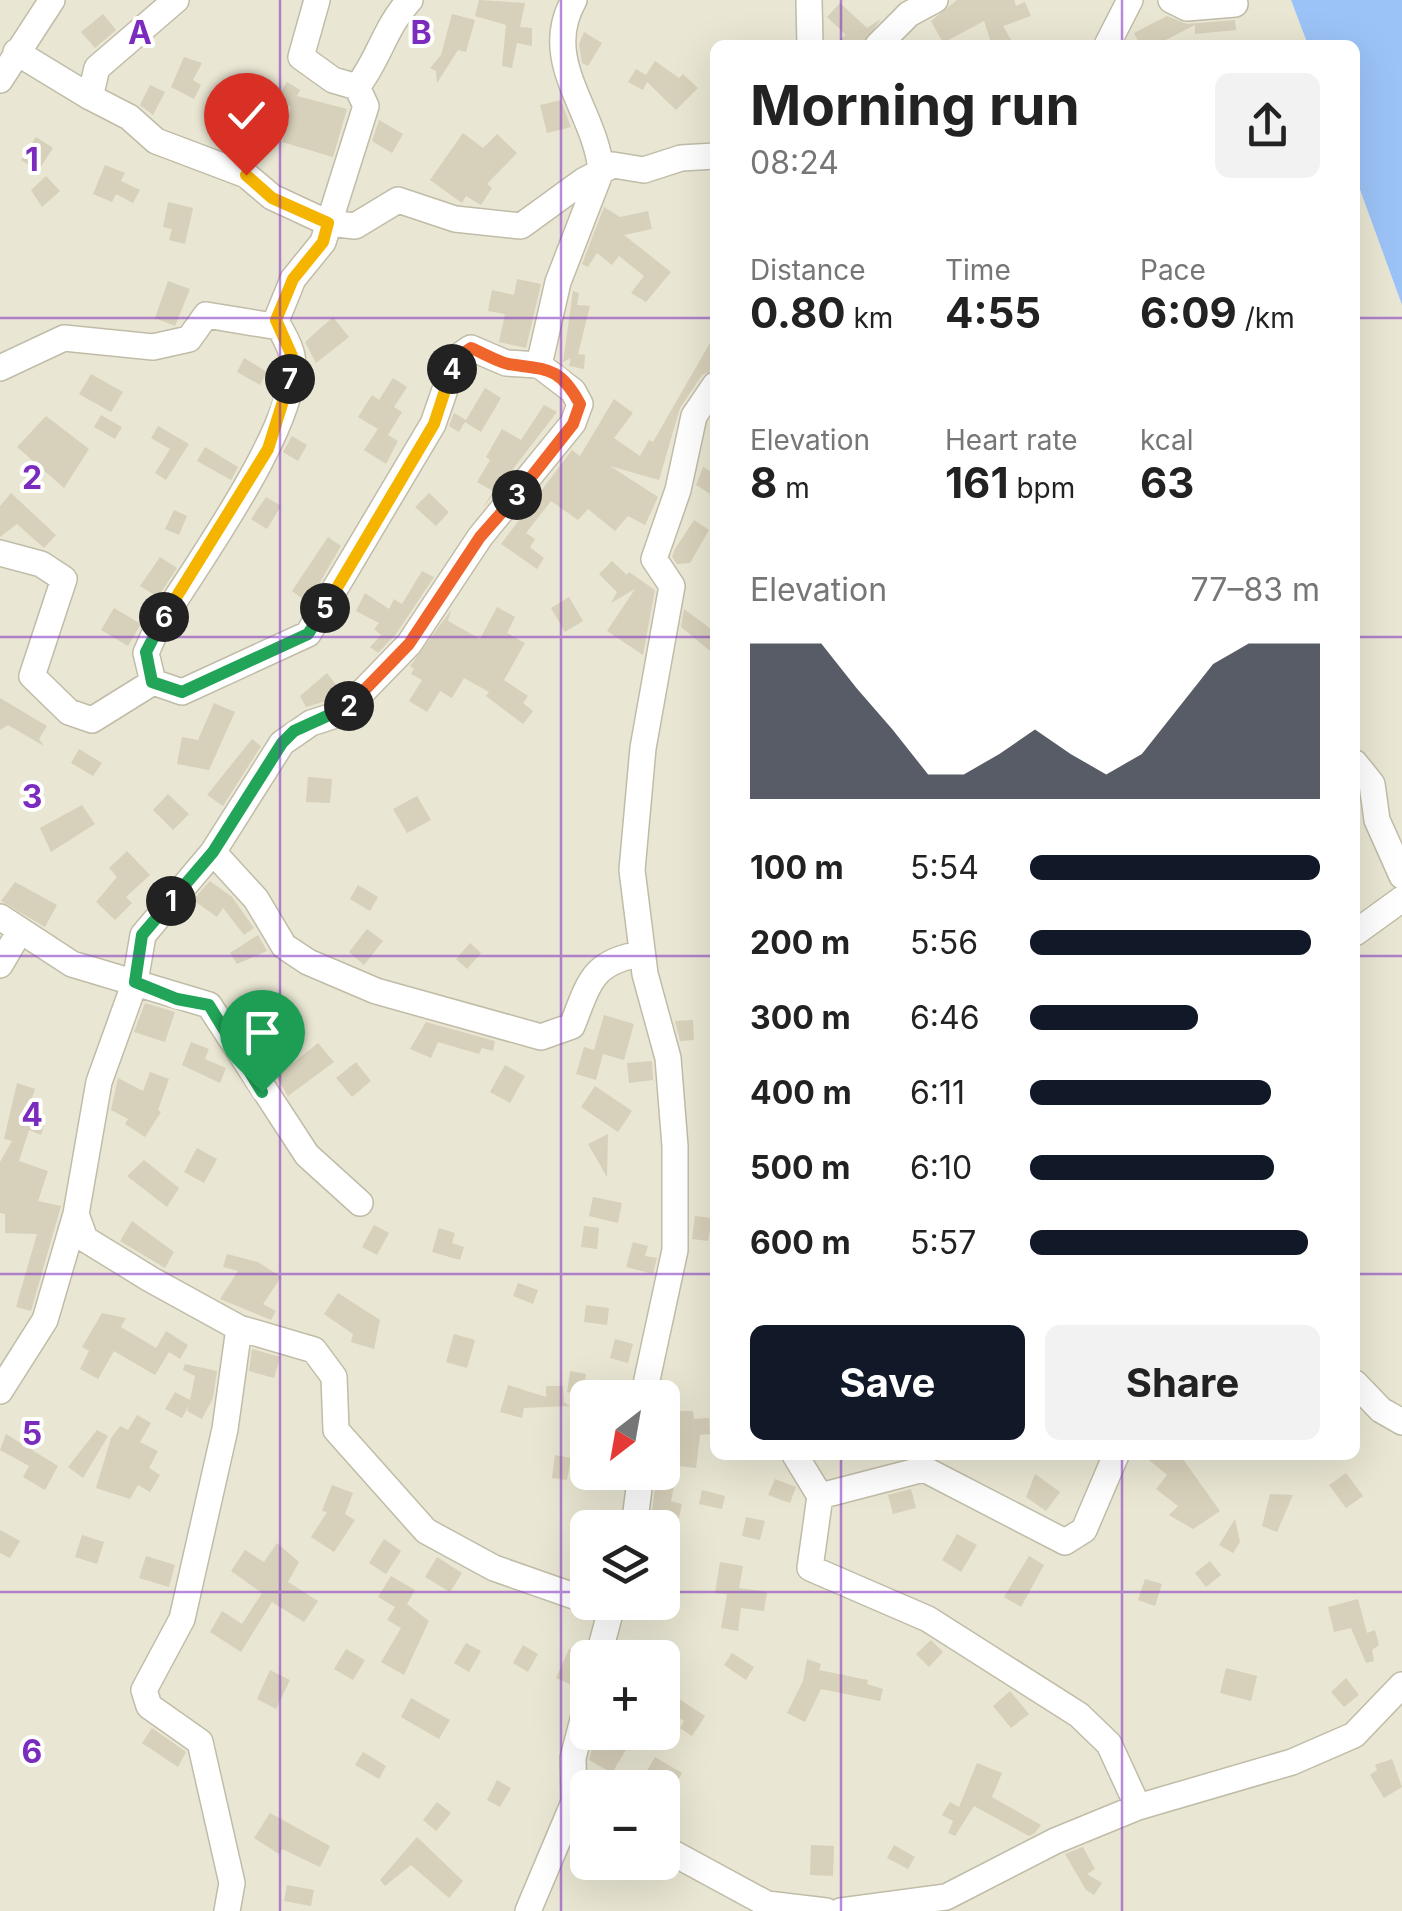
<!DOCTYPE html>
<html lang="en">
<head>
<meta charset="utf-8">
<style>
  :root { --surface:#fff; --page:#f2f2f2; --text:#222; --muted:#767676; --accent:#111827 }
  body { margin:0; font-family:Inter,sans-serif; background:var(--page); color:var(--text); height:100vh; display:flex; flex-direction:column; font-size:38px; white-space:nowrap }
  * { box-sizing:border-box; margin:0 }
  p { font-size:32px; color:var(--muted) }
  .icon { flex:none; width:55px; height:55px; fill:none; stroke:currentColor; stroke-width:2; stroke-linecap:round; stroke-linejoin:round }
  .map { position:relative; flex:1; overflow:hidden }
  .sheet { position:absolute; left:710px; top:40px; width:650px; height:1420px; display:flex; flex-direction:column; background:var(--surface); border-radius:15px; box-shadow:0 10px 40px #0002 }
  .sheet>* { flex:none }
  .needle { width:65px; rotate:211deg }
  .controls { position:absolute; left:570px; top:1380px; display:grid; gap:20px }
  .controls a { display:grid; place-items:center; width:110px; height:110px; border-radius:15px; background:var(--surface); box-shadow:0 10px 40px #0002; font-size:50px }
  .pin { position:absolute; display:grid; place-items:center; width:85px; height:85px; color:#fff; margin:-102px -42px; border-radius:50% 50% 50% 0; rotate:-45deg; box-shadow:0 0 10px #0007 }
  .pin .icon { rotate:45deg }
  .km { position:absolute; width:50px; height:50px; margin:-25px; border-radius:50%; background:#222; color:#fff; font-size:28px; line-height:50px; text-align:center }
  .round { display:grid; place-items:center; flex:none; width:105px; height:105px; border-radius:15px; background:var(--page) }
  .headline { display:flex; align-items:center; justify-content:space-between; height:170px; padding:0 40px }
  h1 { font-size:55px; font-weight:700; line-height:75px }
  .stats { display:grid; grid-template-columns:repeat(3,1fr); gap:15px; height:170px; padding:10px 40px }
  .stats div { display:grid; align-content:center }
  .stats b { font-size:42px; font-weight:700 }
  .stats small { font-size:28px; font-weight:400 }
  .stats p { font-size:28px }
  .chart { height:280px; padding:20px 40px }
  .chart p { display:flex; justify-content:space-between }
  .chart svg { width:100%; height:180px; margin-top:10px; fill:var(--accent); opacity:.7 }
  .button { display:flex; gap:20px; margin-top:auto; padding:20px 40px }
  .button a { flex:1; height:115px; border-radius:15px; background:var(--accent); color:#fff; font-size:40px; font-weight:700; line-height:115px; text-align:center }
  .button a+a { background:var(--page); color:var(--text) }
  ul { padding:0 40px; list-style:none; font-size:32px }
  li { display:grid; grid-template-columns:160px 120px 1fr; align-items:center; height:75px }
  li i { height:25px; border-radius:12px; background:var(--accent) }
  .map>svg:first-child { display:block }
</style>
</head>
<body>
<div class="map">
<svg width="1402" height="1911" viewBox="0 0 1402 1911">
  <rect width="100%" height="100%" fill="#f4f2e6"/>
  <path fill="#e9e6d3" fill-rule="evenodd" d="M0 0H1291L1308 45H715V1455H1355V176L1402 305V1911H0ZM588 1398H662V1472H588ZM588 1528H662V1602H588ZM588 1658H662V1732H588ZM588 1788H662V1862H588Z"/>
  <path fill="#9cc3f7" d="M1291 0H1402V305L1355 176V45H1308Z"/>
  <path fill="#d7d0ba" d="M479 0 525 3 520 27 532 28V46L517 43 512 68 502 66 506 25 475 16Z
    M957 0H1014L1016 6 1025 2 1031 16 1003 26 1014 45H992L984 21 943 43 931 21Z
    M840 3 867 28 881 19 862 45H832L846 35 827 17Z
    M103 14 116 30 95 48 81 32Z
    M452 14 475 20 466 52 458 50 437 83 436 71 430 68 441 55Z
    M1167 16 1187 24 1235 20 1236 30 1195 34V25L1156 45H1140L1134 33Z
    M584 32 602 43 588 66 582 63 579 44Z
    M184 57 202 63 193 80 201 85 194 99 171 87Z
    M655 61 679 78 683 74 698 88 676 110 647 82 643 90 628 82 636 69 646 75Z
    M287 82 300 90 297 96 347 109 333 157 282 142 291 107 265 90 281 91Z
    M150 85 165 92 153 115 140 105Z
    M561 100 571 127 547 133 540 105Z
    M379 120 403 134 392 153 372 141Z
    M463 133 483 148 497 134 517 153 487 184 492 188 481 205 466 196 462 203 430 180Z
    M36 137 53 148 38 171 21 160Z
    M105 165 125 173 121 181 140 190 133 203 116 194 112 202 93 194Z
    M46 176 60 191 42 207 31 190Z
    M168 202 193 208 185 244 169 240 172 229 163 227Z
    M604 207 620 217 648 211 652 229 624 235 671 272 646 302 631 293 644 276 619 256 612 265 597 253 588 267 582 264Z
    M517 279 541 284 526 348 499 342 505 314 488 311 492 290 514 295Z
    M168 281 190 289 175 326 155 318Z
    M573 291 579 293 577 305 590 306 578 354 585 355 584 369 569 366 571 358 563 362Z
    M333 317 349 337 316 363 305 342Z
    M715 334V369L702 375 680 408 659 480 610 466 658 497 645 525 628 516 615 531 588 509 578 520 551 501 526 533 535 539 530 547 544 558 537 569 501 544 572 450 580 456 614 399 633 413 614 438 640 456 649 440 653 442Z
    M244 358 267 372 260 385 237 372Z
    M91 374 123 392 111 412 79 394Z
    M393 378 407 387 394 407 402 412 388 435 398 441 386 464 364 450 378 429 358 417 372 395 379 400Z
    M485 388 501 398 481 432 465 422 459 432 449 426 454 413 466 420Z
    M544 405 557 412 483 508 493 491 477 482 490 460 486 457 502 429 521 440Z
    M101 415 122 427 115 439 94 427Z
    M46 416 89 449 64 488 17 447Z
    M158 426 189 444 166 480 155 473 170 449 151 438Z
    M292 436 307 445 298 461 283 452Z
    M205 447 238 467 231 480 197 461Z
    M703 467 715 474V497L696 485Z
    M11 493 56 535 44 548 17 524 0 537V506Z
    M429 493 449 512 436 526 415 507Z
    M266 497 281 506 267 529 251 519Z
    M174 510 187 516 179 535 165 529Z
    M694 520 709 530 690 563 677 564 672 557 675 549Z
    M328 537 341 546 308 603 292 591Z
    M160 557 177 568 158 597 140 586Z
    M612 561 627 575 629 572 655 590 643 655 607 631 635 589 611 603 617 592 599 574Z
    M422 571 434 577 396 634 378 653 370 647 381 635 374 629 379 623 356 611 365 593 389 609 394 599 402 604Z
    M569 597 583 621 565 632 551 608Z
    M497 607 515 617 507 633 525 643 504 680 528 696 523 703 533 711 523 724 486 696 489 692 464 678 452 698 440 691 427 712 409 701 422 680 411 674 414 669 410 666 451 610 448 621 480 639Z
    M114 608 141 624 128 646 101 630Z
    M684 609 715 632V655L681 627Z
    M327 673 341 691 333 699 306 707 300 696Z
    M0 698 47 726 39 739 44 746 8 725 0 730Z
    M214 703 235 712 209 770 177 764 182 737 198 740Z
    M252 739 261 746 223 806 207 795Z
    M79 749 102 763 93 776 71 763Z
    M308 777 332 779 330 803 306 802Z
    M168 794 189 814 173 830 153 810Z
    M417 796 431 820 407 833 393 809Z
    M82 805 95 824 51 852 40 828Z
    M127 851 150 875 126 897 132 903 115 920 96 902 117 877 109 868Z
    M210 881 232 897 254 928 244 935 223 908 217 917 193 900Z
    M15 882 57 905 45 927 1 901Z
    M358 885 378 897 370 911 350 899Z
    M367 929 383 941 364 965 349 952Z
    M258 935 267 951 237 964 230 953Z
    M470 943 481 953 467 969 456 959Z
    M145 1003 175 1012 165 1042 134 1032Z
    M604 1015 634 1024 624 1060 603 1054 596 1080 576 1074 584 1047 594 1050Z
    M693 1020 694 1040 680 1041 675 1021Z
    M426 1022 495 1041 493 1051 482 1048 479 1054 438 1042 431 1058 410 1049Z
    M191 1042 209 1049 205 1059 226 1068 220 1083 182 1065Z
    M256 1043 281 1073 318 1043 334 1062 288 1096Z
    M652 1061 653 1080 629 1083 627 1063Z
    M356 1062 371 1081 352 1097 336 1078Z
    M505 1065 525 1076 510 1103 490 1092Z
    M150 1072 169 1079 158 1110 161 1112 145 1137 125 1124 128 1119 111 1110 118 1078 143 1091Z
    M17 1083 35 1089 26 1115 45 1122 41 1135 29 1130 19 1161 48 1171 38 1201 61 1206 31 1311 16 1307 37 1234 5 1233V1214L0 1213V1162L12 1141 4 1139Z
    M595 1086 632 1111 618 1132 581 1107Z
    M608 1134 607 1177 588 1144Z
    M197 1148 217 1159 204 1183 184 1172Z
    M144 1160 179 1188 167 1207 127 1176Z
    M593 1197 622 1203 618 1223 589 1216Z
    M695 1216 712 1218 708 1241 692 1239Z
    M132 1221 174 1252 165 1268 120 1241Z
    M374 1225 389 1233 377 1255 362 1247Z
    M584 1226 599 1228 597 1249 581 1247Z
    M439 1228 455 1233 452 1243 464 1247 460 1260 432 1252Z
    M633 1242 648 1246 645 1256 657 1258 653 1274 626 1267Z
    M227 1254 258 1262 281 1277 263 1304 276 1311 271 1320 220 1299 238 1271 223 1267Z
    M518 1283 538 1290 533 1304 513 1296Z
    M338 1293 380 1320 374 1349 351 1342 353 1334 324 1314Z
    M586 1305 609 1308 607 1325 584 1322Z
    M102 1313 126 1318 121 1327 156 1348 166 1331 188 1345 180 1359 169 1352 155 1375 114 1351 98 1379 80 1369 89 1351 82 1347Z
    M454 1334 475 1340 467 1368 446 1362Z
    M615 1339 633 1344 628 1363 610 1358Z
    M252 1349 280 1357 274 1378 249 1371Z
    M185 1364 217 1371 213 1398 202 1419 187 1411 189 1405 182 1418 165 1409 175 1392 190 1400 195 1376 183 1370Z
    M570 1371 586 1374 583 1395 567 1392Z
    M508 1385 546 1397V1386H563L564 1402 570 1406 524 1408 522 1418 500 1412Z
    M680 1411H693L694 1419 709 1418 710 1434 700 1435 696 1468 678 1466 671 1501 682 1504 669 1563 662 1562V1528H650L657 1472H662V1422H680Z
    M137 1415 151 1423 140 1442 158 1451 149 1468 160 1475 150 1492 138 1485 130 1499 96 1488 111 1438 120 1426 128 1430Z
    M97 1430 108 1436 83 1478 68 1467Z
    M6 1434 58 1466 45 1490 23 1477 29 1466 0 1450Z
    M555 1455 571 1458 567 1480 552 1478Z
    M1143 1455H1180L1220 1511 1193 1529 1169 1515 1178 1506 1156 1489 1167 1475Z
    M1346 1473 1363 1496 1346 1508 1329 1485Z
    M1035 1474 1060 1492 1046 1511 1026 1497Z
    M775 1479 796 1487 790 1503 768 1495Z
    M332 1485 353 1493 345 1514 355 1520 334 1552 311 1537 327 1512 322 1511Z
    M911 1489 916 1508 893 1514 888 1495Z
    M702 1490 725 1496 722 1509 699 1504Z
    M1270 1494 1293 1495 1277 1532 1262 1526Z
    M746 1517 765 1521 760 1540 742 1536Z
    M1235 1519 1240 1542 1233 1553 1219 1545Z
    M0 1530 20 1541 10 1558 0 1553Z
    M957 1534 977 1545 961 1572 942 1560Z
    M82 1535 104 1542 97 1564 75 1557Z
    M384 1539 401 1551 386 1574 369 1563Z
    M277 1543 299 1562 288 1582 318 1601 304 1622 272 1602 241 1652 210 1632 222 1611 242 1624 262 1593 231 1571 245 1550 264 1562Z
    M146 1556 175 1565 169 1587 139 1578Z
    M1029 1556 1044 1565 1021 1607 1004 1597Z
    M437 1557 462 1573 450 1592 425 1577Z
    M1210 1561 1221 1575 1206 1587 1195 1573Z
    M720 1562 743 1566 739 1588 767 1592 764 1611 741 1608 738 1631 721 1628 727 1594 715 1593Z
    M391 1576 415 1590 407 1604 429 1621 404 1675 381 1662 401 1628 387 1620 395 1607 378 1597Z
    M1145 1579 1162 1584 1155 1606 1138 1600Z
    M1358 1599 1367 1633 1375 1630 1379 1645 1372 1650 1374 1661 1366 1663 1351 1628 1334 1632 1328 1607Z
    M931 1640 943 1652 929 1667 916 1654Z
    M466 1643 481 1651 469 1672 454 1663Z
    M523 1645 538 1654 528 1672 513 1663Z
    M346 1649 365 1660 353 1680 334 1669Z
    M569 1649 582 1655 584 1665 574 1686 556 1678Z
    M732 1653 754 1667 746 1680 724 1665Z
    M807 1659 821 1664 819 1670 868 1680 867 1684 883 1689 880 1701 821 1689 805 1722 787 1713 803 1681Z
    M1226 1668 1257 1676 1251 1701 1220 1693Z
    M270 1670 290 1680 276 1709 257 1699Z
    M1346 1678 1359 1695 1344 1707 1331 1692Z
    M1010 1691 1029 1714 1011 1728 993 1706Z
    M411 1698 450 1720 439 1739 401 1717Z
    M679 1699 705 1716 692 1736 680 1728 684 1721 670 1712Z
    M152 1728 186 1752 178 1767 142 1743Z
    M596 1732 627 1748 612 1773 589 1760Z
    M363 1752 386 1766 379 1779 355 1765Z
    M655 1757 682 1773 662 1807V1788L640 1783Z
    M1392 1759 1402 1787 1384 1798 1370 1775 1377 1770 1375 1765Z
    M977 1763 1002 1773 992 1797 1041 1825 1035 1833 1029 1836 974 1806 955 1836 948 1833 953 1821 942 1815 950 1802 959 1807Z
    M497 1780 511 1788 500 1807 487 1800Z
    M437 1802 451 1813 436 1831 423 1820Z
    M270 1813 330 1846 320 1867 282 1849 279 1854 254 1838Z
    M417 1837 463 1881 449 1898 411 1865 385 1886 380 1880Z
    M811 1845 834 1846 833 1876 810 1875Z
    M894 1845 915 1857 908 1869 887 1858Z
    M1083 1847 1095 1869 1087 1874 1102 1883 1094 1895 1086 1890 1065 1854Z
    M287 1885 314 1890 311 1906 284 1901Z"/>
  <g fill="none" stroke-linecap="round" stroke-linejoin="round">
    <defs>
      <path id="minor" d="M317 0 301 57 333 80 357 87 366 106 323 242 293 279 276 321C281 331 290 344 292 356 304 419 191 572 156 630L146 653 153 682 182 692 308 634 433 424 456 358 471 348 506 363 539 365
        M809 0 810 45
        M1171 0 1187 8 1235 4
        M878 45 909 14 935 0
        M1107 45 1130 0
        M16 52 90 97 97 68 176 0
        M0 80 52 0
        M357 87C380 58 384 28 410 0
        M90 97 129 117 156 141 246 175 272 197 328 223 355 226 398 200 455 219 521 226 583 181 613 165 644 170 681 158 715 156
        M0 368 64 338 153 347 189 339 206 315 279 327
        M0 553 41 564 64 579 32 676 69 712 92 720 153 682
        M1355 763 1372 784 1377 820 1402 876
        M213 852 256 899 284 946 308 962 376 991 541 1037 572 1026C589 983 592 961 642 954
        M0 917 72 964 209 1005 307 1155 360 1203
        M1355 933 1402 899
        M0 965 20 931
        M76 1214 85 1239 150 1279 239 1328 314 1350 334 1377 336 1430 426 1531 494 1568 611 1609
        M1355 1383 1381 1410 1402 1422
        M0 1391 45 1320 76 1214 99 1082 135 982 143 935 213 852 282 743 311 723 342 713 409 644 480 537 573 423 580 404 573 391 539 365 558 282 601 171C596 111 539 61 574 0
        M643 1398 675 1250V1146L668 1058 645 974 632 870 643 748 672 586 654 559 678 490 694 416 715 385
        M795 1455 820 1496 810 1568 928 1619 1079 1715 1109 1744 1138 1807
        M820 1496 924 1469 1065 1542 1084 1530 1116 1455
        M634 1528 641 1472
        M598 1658 613 1602
        M662 1847 767 1904 826 1911
        M227 1911 232 1883 200 1742 149 1706 144 1690 182 1619 225 1429 239 1328
        M528 1911 574 1802 573 1758 588 1700
        M841 1911 946 1897 1055 1841 1138 1807 1292 1762 1354 1735 1402 1685"/>
    </defs>
    <use href="#minor" stroke="#c1bca7" stroke-width="28"/>
    <use href="#minor" stroke="#fff" stroke-width="25"/>
  </g>
  <g fill="none" stroke-linecap="round" stroke-linejoin="round">
    <defs>
      <path id="split-1" d="M171 901 142 935 135 982 177 999 209 1005 262 1092"/>
      <path id="split-2" d="M171 901 213 852 282 743 294 731 349 706"/>
      <path id="split-3" d="M349 706 409 644 480 537 517 495"/>
      <path id="split-4" d="M452 369 456 358 471 348C483 353 496 361 508 364 546 370 559 365 580 404L573 424 517 495"/>
      <path id="split-5" d="M325 608 434 424 452 369"/>
      <path id="split-6" d="M164 617 146 652 152 682 182 692 308 634 325 608"/>
      <path id="split-7" d="M164 617 268 449 290 379"/>
      <path id="split-8" d="M246 175 272 198 328 223 323 242 293 279 276 320 292 356 290 379"/>
    </defs>
    <use href="#split-1" stroke="#fff" stroke-width="20"/>
    <use href="#split-2" stroke="#fff" stroke-width="20"/>
    <use href="#split-3" stroke="#fff" stroke-width="20"/>
    <use href="#split-4" stroke="#fff" stroke-width="20"/>
    <use href="#split-5" stroke="#fff" stroke-width="20"/>
    <use href="#split-6" stroke="#fff" stroke-width="20"/>
    <use href="#split-7" stroke="#fff" stroke-width="20"/>
    <use href="#split-8" stroke="#fff" stroke-width="20"/>
    <use href="#split-1" stroke="#22a559" stroke-width="12"/>
    <use href="#split-2" stroke="#22a559" stroke-width="12"/>
    <use href="#split-3" stroke="#f0652b" stroke-width="12"/>
    <use href="#split-4" stroke="#f0652b" stroke-width="12"/>
    <use href="#split-5" stroke="#f5b400" stroke-width="12"/>
    <use href="#split-6" stroke="#22a559" stroke-width="12"/>
    <use href="#split-7" stroke="#f5b400" stroke-width="12"/>
    <use href="#split-8" stroke="#f5b400" stroke-width="12"/>
  </g>
  <path fill="none" stroke="#7b2cbf" stroke-width="2.5" stroke-opacity="0.55" d="M280 0V1911M561 0V1911M841 0V45M1122 0V45M0 318H715M1355 318H1402M0 637H715M1355 637H1402M0 956H715M1355 956H1402M0 1274H715M1355 1274H1402M841 1455V1911M1122 1455V1911M0 1592H588M662 1592H1402"/>
  <g font-size="32" text-anchor="middle" font-weight="bold" fill="#7b2cbf" stroke="#fff" stroke-width="8" stroke-linejoin="round" paint-order="stroke">
    <text x="140" y="44">A</text>
    <text x="421" y="44">B</text>
    <text x="32" y="171">1</text>
    <text x="32" y="489">2</text>
    <text x="32" y="808">3</text>
    <text x="32" y="1126">4</text>
    <text x="32" y="1445">5</text>
    <text x="32" y="1763">6</text>
  </g>
</svg>
<div class="controls">
<a><svg class="needle" viewBox="-14 -14 28 28"><path d="M0-13l5 13h-10z" fill="#e53935"/><path d="M0 13l5-13h-10z" fill="#767676"/></svg></a>
<a><svg class="icon" aria-label="layers" viewBox="0 0 24 24"><path d="M12 4l9 5-9 5-9-5zM3 14l9 5 9-5"/></svg></a>
<a>+</a>
<a>−</a>
</div>
<div class="pin" style="left:262px;top:1092px;background:#1e9e55"><svg class="icon" aria-label="arrive" viewBox="0 0 24 24"><path d="M6 21V4h12l-3 4 3 4H6"/></svg></div>
<div class="pin" style="left:246px;top:175px;background:#d93025"><svg class="icon" aria-label="check" viewBox="0 0 24 24"><path d="M5 12l5 5 9-10"/></svg></div>
<b class="km" style="left:171px;top:901px">1</b>
<b class="km" style="left:349px;top:706px">2</b>
<b class="km" style="left:517px;top:495px">3</b>
<b class="km" style="left:452px;top:369px">4</b>
<b class="km" style="left:325px;top:608px">5</b>
<b class="km" style="left:164px;top:617px">6</b>
<b class="km" style="left:290px;top:379px">7</b>
<section class="sheet">
<div class="headline"><div><h1>Morning run</h1><p>08:24</p></div><a class="round"><svg class="icon" aria-label="share" viewBox="0 0 24 24"><path d="M12 15V3M7 8l5-5 5 5M5 13v7h14v-7"/></svg></a></div>
<div class="stats">
<div><p>Distance</p><b>0.80<small> km</small></b></div>
<div><p>Time</p><b>4:55</b></div>
<div><p>Pace</p><b>6:09<small> /km</small></b></div>
</div>
<div class="stats">
<div><p>Elevation</p><b>8<small> m</small></b></div>
<div><p>Heart rate</p><b>161<small> bpm</small></b></div>
<div><p>kcal</p><b>63</b></div>
</div>
<div class="chart"><p><span>Elevation</span>77–83 m</p>
<svg viewBox="0 0 160 44" preserveAspectRatio="none"><path d="M0 44V6L10 6L20 6L30 17L40 27L50 38L60 38L70 33L80 27L90 33L100 38L110 33L120 22L130 11L140 6L150 6L160 6V44z"/></svg>
</div>
<ul>
<li><b>100 m</b>5:54<i style="width:100%"></i></li>
<li><b>200 m</b>5:56<i style="width:97%"></i></li>
<li><b>300 m</b>6:46<i style="width:58%"></i></li>
<li><b>400 m</b>6:11<i style="width:83%"></i></li>
<li><b>500 m</b>6:10<i style="width:84%"></i></li>
<li><b>600 m</b>5:57<i style="width:96%"></i></li>
</ul>
<div class="button"><a>Save</a><a>Share</a></div>
</section>
</div>
</body>
</html>
